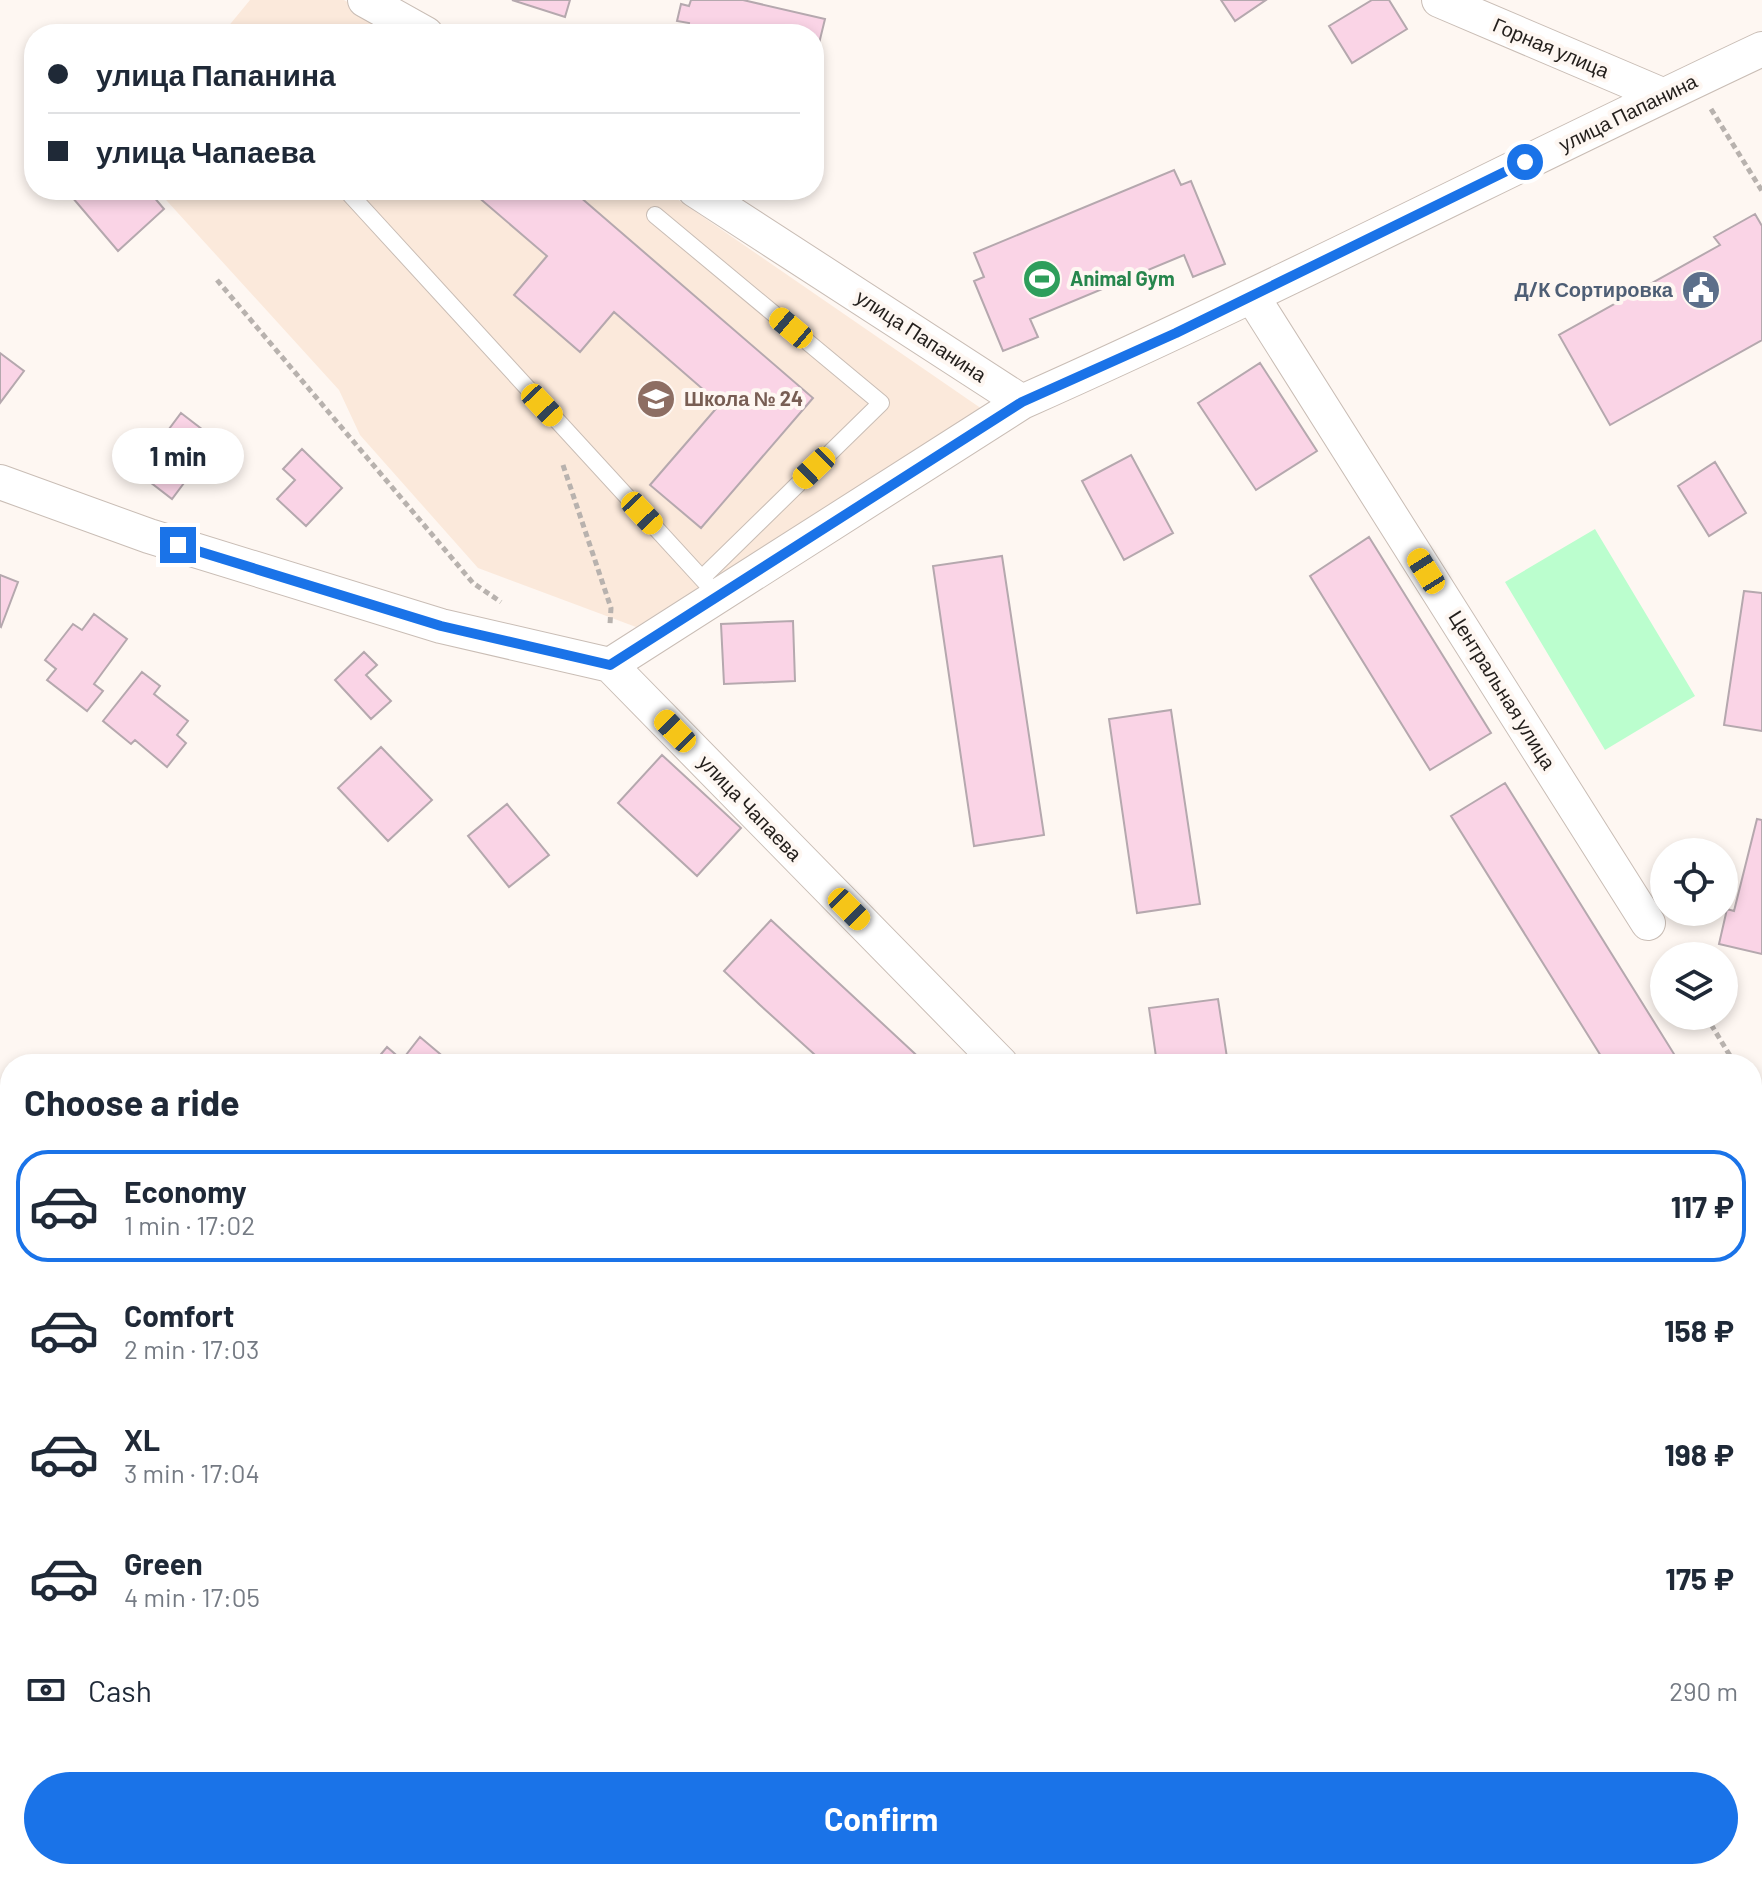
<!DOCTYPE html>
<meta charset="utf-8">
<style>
body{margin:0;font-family:Barlow,sans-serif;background:#f6f6f7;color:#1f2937;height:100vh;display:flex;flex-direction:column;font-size:30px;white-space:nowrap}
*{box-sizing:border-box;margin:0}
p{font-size:26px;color:#747a83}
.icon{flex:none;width:44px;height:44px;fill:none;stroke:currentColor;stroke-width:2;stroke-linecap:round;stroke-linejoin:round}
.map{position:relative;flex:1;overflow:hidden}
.sheet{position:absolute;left:0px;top:1054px;width:1762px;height:826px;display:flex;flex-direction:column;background:#fff;border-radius:32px 32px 0 0;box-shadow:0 4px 12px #0003}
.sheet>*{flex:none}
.hud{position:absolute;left:24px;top:24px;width:800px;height:176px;border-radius:32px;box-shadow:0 4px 12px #0003;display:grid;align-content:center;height:176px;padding:0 24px;background:#fff}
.controls{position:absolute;left:1650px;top:838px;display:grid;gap:16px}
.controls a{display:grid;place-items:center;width:88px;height:88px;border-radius:50%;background:#fff;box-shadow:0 4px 12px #0003;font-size:40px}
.end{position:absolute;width:36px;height:36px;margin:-18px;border:10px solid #1a73e8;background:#fff;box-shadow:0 0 0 4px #fff}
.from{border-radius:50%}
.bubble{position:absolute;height:56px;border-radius:28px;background:#fff;box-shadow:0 4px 12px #0003;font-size:26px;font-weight:700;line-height:56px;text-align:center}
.car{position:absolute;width:24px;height:48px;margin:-24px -12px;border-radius:10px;box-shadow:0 0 6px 2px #0007;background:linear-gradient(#f5c518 24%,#345 0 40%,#f5c518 0 76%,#345 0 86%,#f5c518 0)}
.hud b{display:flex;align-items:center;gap:28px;height:76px;font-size:30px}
.hud b+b{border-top:2px solid #e0e1e3}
.hud i{width:20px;height:20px;background:#1f2937}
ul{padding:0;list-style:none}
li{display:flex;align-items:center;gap:24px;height:112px;margin:0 16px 12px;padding:0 8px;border:4px solid transparent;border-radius:32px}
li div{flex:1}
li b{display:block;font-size:30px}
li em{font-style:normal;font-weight:700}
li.on{border-color:#1a73e8}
li>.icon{width:72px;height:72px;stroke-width:1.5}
h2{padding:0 24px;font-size:36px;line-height:96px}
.pay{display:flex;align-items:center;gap:20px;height:88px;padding:0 24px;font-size:30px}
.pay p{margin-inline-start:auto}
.button{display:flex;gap:16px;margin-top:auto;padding:16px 24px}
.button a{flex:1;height:92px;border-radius:48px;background:#1a73e8;color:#fff;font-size:32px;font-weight:700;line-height:92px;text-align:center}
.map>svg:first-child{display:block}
</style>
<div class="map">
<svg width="1762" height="1879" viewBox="0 0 1762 1879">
<rect width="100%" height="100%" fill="#fef7f2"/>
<path fill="#fbe9db" d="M250 0H344L402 34H222Z
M157 190H664L982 409 636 627 478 568 360 435 339 390Z
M1762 1287V1879H1664L1656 1870H1752V1295Z"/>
<path fill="#bbfece" d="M1595 529 1695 696 1605 750 1505 582Z
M1762 1677V1879H1694L1686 1870H1752V1685Z"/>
<path fill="#fad4e6" stroke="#b5a8ae" stroke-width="2" d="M512 0H570L565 17Z
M691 0H743L825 19 814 64V34H687L689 23 677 21 681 4 689 6Z
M1221 0H1266L1235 21Z
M1372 0H1389L1407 29 1352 63 1329 26Z
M1174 170 1181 185 1191 181 1225 264 1193 277 1184 255 1030 319 1038 337 1003 351 974 281 984 277 974 253Z
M66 190H148L164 209 118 251Z
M470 190H572L813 398 701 528 650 485 720 404 614 312 580 352 514 295 547 256Z
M1755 214 1762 226V340L1610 425 1559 335 1720 245 1714 237Z
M0 353 24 371 0 403Z
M1260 363 1317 451 1256 490 1198 403Z
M181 413 216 440 172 499 137 472Z
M302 449 342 488 306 526 277 499 295 480 283 469Z
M1131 455 1173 533 1124 560 1082 481Z
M1715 462 1746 513 1709 536 1678 486Z
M1369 537 1491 733 1430 770 1310 576Z
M1002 556 1044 835 974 846 933 566Z
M0 575 18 582 1 627 0 626Z
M1744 591 1762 593V731L1724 725Z
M94 614 127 639 94 684 103 691 87 711 47 680 56 669 45 660 73 624 82 630Z
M793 621 795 681 724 684 721 624Z
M364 652 377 665 366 675 391 701 371 719 335 680Z
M142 672 160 686 154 694 188 721 177 735 186 743 167 767 135 740 131 744 103 721Z
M1171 710 1200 904 1137 913 1109 719Z
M381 747 432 800 388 841 338 788Z
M662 755 741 828 697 876 618 803Z
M1505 783 1679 1062 1675 1064H1606L1451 816Z
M507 804 549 855 509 887 468 836Z
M1757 819 1762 820V954L1719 944 1727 909 1734 911Z
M771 920 926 1064H825L760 1005 724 971Z
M1218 999 1228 1064H1157L1149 1008Z
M420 1037 452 1064H381L376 1060 387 1047 402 1060Z
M10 1081V1112L0 1105V1095Z
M1762 1326V1481L1752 1489V1399L1760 1392 1752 1381V1335Z
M4 1374 10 1378V1421L0 1413V1379Z
M10 1512V1570L3 1578 0 1576V1525Z
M0 1640 10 1647V1676L0 1691Z
M0 1785 10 1792V1829L2 1840 10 1846V1870H43L49 1874 46 1879H0Z
M962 1870H1037L1034 1879H959Z
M1434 1870H1463L1452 1879H1441Z"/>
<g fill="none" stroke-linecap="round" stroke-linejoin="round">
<g stroke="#c9bdb5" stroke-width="18">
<path id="service" d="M346 190 718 596
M655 215 881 403 702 578
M1752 1316 1762 1309"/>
</g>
<g stroke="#c9bdb5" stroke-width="36">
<path id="minor" d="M365 0 426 34
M1439 0 1662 95
M695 190 1022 402C1272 291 1515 165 1762 49
M1252 296 1648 923
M0 482 149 536 441 626 610 665 1001 1064
M610 665 1022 402
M0 1136 10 1142
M0 1472 10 1479
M0 1741 10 1725
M1259 1870 1269 1879
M269 1879 272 1870"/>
</g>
<g stroke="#c9bdb5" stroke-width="44">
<path id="tertiary" d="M1752 1219 1762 1205
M1128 1879 1131 1870"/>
</g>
<path stroke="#b8b2ae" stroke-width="5" stroke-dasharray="6 4" stroke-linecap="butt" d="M1711 109 1762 191
M217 280 473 583 501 602
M563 465 611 608 610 624
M1706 1016 1735 1064
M1752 1091 1762 1108
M816 1879 820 1870"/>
<use href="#service" stroke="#fff" stroke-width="16"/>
<use href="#minor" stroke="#fff" stroke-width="34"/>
<use href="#tertiary" stroke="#fff" stroke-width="42"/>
</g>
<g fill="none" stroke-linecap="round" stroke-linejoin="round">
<path stroke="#1a73e8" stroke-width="10" d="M178 545 441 626 610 665 1022 402 1176 333 1525 162"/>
</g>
<defs>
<g id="stadium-disc" transform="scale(2)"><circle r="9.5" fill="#2e9e5b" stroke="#fef7f2"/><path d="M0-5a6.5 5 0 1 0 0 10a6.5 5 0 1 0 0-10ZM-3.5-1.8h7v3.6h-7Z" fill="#fff"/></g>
<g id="civic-disc" transform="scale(2)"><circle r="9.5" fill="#5c6f8a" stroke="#fef7f2"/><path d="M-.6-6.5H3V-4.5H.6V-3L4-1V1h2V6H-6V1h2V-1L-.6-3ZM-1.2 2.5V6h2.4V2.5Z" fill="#fff"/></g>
<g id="school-disc" transform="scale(2)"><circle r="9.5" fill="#8d6e63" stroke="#fef7f2"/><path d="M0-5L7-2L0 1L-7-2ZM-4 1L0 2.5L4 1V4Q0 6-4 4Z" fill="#fff"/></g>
</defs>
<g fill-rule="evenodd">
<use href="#stadium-disc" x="1042" y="279"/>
<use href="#civic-disc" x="1701" y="290"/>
<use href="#school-disc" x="656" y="399"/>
</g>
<g text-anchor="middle" stroke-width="8" stroke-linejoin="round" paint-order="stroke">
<g font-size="20" fill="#231f1c" stroke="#fef7f2">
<text transform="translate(1551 48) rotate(23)" y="7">Горная улица</text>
<text transform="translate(1628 113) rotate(-26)" y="7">улица Папанина</text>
<text transform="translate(921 336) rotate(33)" y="7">улица Папанина</text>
<text transform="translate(1502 690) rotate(58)" y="7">Центральная улица</text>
<text transform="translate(750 808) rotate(46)" y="7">улица Чапаева</text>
</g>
<g font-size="20" font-weight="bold" fill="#27864d" stroke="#fef7f2" text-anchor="start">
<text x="1070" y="286">Animal Gym</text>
</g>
<g font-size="20" font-weight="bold" fill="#4e5e75" stroke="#fef7f2" text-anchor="end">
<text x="1673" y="297">Д/К Сортировка</text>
</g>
<g font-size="20" font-weight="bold" fill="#785e54" stroke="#fef7f2" text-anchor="start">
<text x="684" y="406">Школа № 24</text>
</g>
</g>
</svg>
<div class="controls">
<a><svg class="icon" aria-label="locate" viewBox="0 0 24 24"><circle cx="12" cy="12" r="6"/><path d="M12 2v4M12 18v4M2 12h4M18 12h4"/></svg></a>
<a><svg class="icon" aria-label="layers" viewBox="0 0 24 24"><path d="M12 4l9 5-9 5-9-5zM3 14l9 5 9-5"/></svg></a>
</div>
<i class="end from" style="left:1525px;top:162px"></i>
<i class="end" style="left:178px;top:545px"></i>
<div class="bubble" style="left:112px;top:428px;width:132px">1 min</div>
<i class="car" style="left:791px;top:328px;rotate:310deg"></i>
<i class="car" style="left:542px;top:405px;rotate:137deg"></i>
<i class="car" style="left:814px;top:468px;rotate:226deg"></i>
<i class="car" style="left:642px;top:513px;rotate:137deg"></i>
<i class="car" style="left:1426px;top:571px;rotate:328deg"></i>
<i class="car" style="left:675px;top:731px;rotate:316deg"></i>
<i class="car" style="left:849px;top:909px;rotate:135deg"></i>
<div class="hud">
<b><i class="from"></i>улица Папанина</b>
<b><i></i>улица Чапаева</b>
</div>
<section class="sheet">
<h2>Choose a ride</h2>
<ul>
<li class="on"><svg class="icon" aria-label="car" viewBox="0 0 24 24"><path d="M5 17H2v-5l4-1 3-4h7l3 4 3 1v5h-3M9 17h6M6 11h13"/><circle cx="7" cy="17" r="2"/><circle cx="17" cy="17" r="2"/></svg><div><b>Economy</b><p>1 min · 17:02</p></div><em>117 ₽</em></li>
<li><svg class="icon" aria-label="car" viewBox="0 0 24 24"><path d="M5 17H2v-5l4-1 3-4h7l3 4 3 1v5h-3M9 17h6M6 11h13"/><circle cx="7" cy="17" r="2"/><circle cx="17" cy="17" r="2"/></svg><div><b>Comfort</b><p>2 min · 17:03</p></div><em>158 ₽</em></li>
<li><svg class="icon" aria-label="car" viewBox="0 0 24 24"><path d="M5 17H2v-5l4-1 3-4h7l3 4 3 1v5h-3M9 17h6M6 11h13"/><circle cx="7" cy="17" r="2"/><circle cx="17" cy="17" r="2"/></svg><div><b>XL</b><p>3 min · 17:04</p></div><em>198 ₽</em></li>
<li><svg class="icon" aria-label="car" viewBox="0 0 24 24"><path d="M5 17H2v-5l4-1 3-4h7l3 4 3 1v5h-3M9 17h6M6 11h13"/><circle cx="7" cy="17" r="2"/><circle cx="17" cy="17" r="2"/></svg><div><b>Green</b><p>4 min · 17:05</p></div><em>175 ₽</em></li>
</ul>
<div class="pay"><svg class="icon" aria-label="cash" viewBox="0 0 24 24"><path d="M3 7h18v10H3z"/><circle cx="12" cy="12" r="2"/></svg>Cash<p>290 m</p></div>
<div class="button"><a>Confirm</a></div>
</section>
</div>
